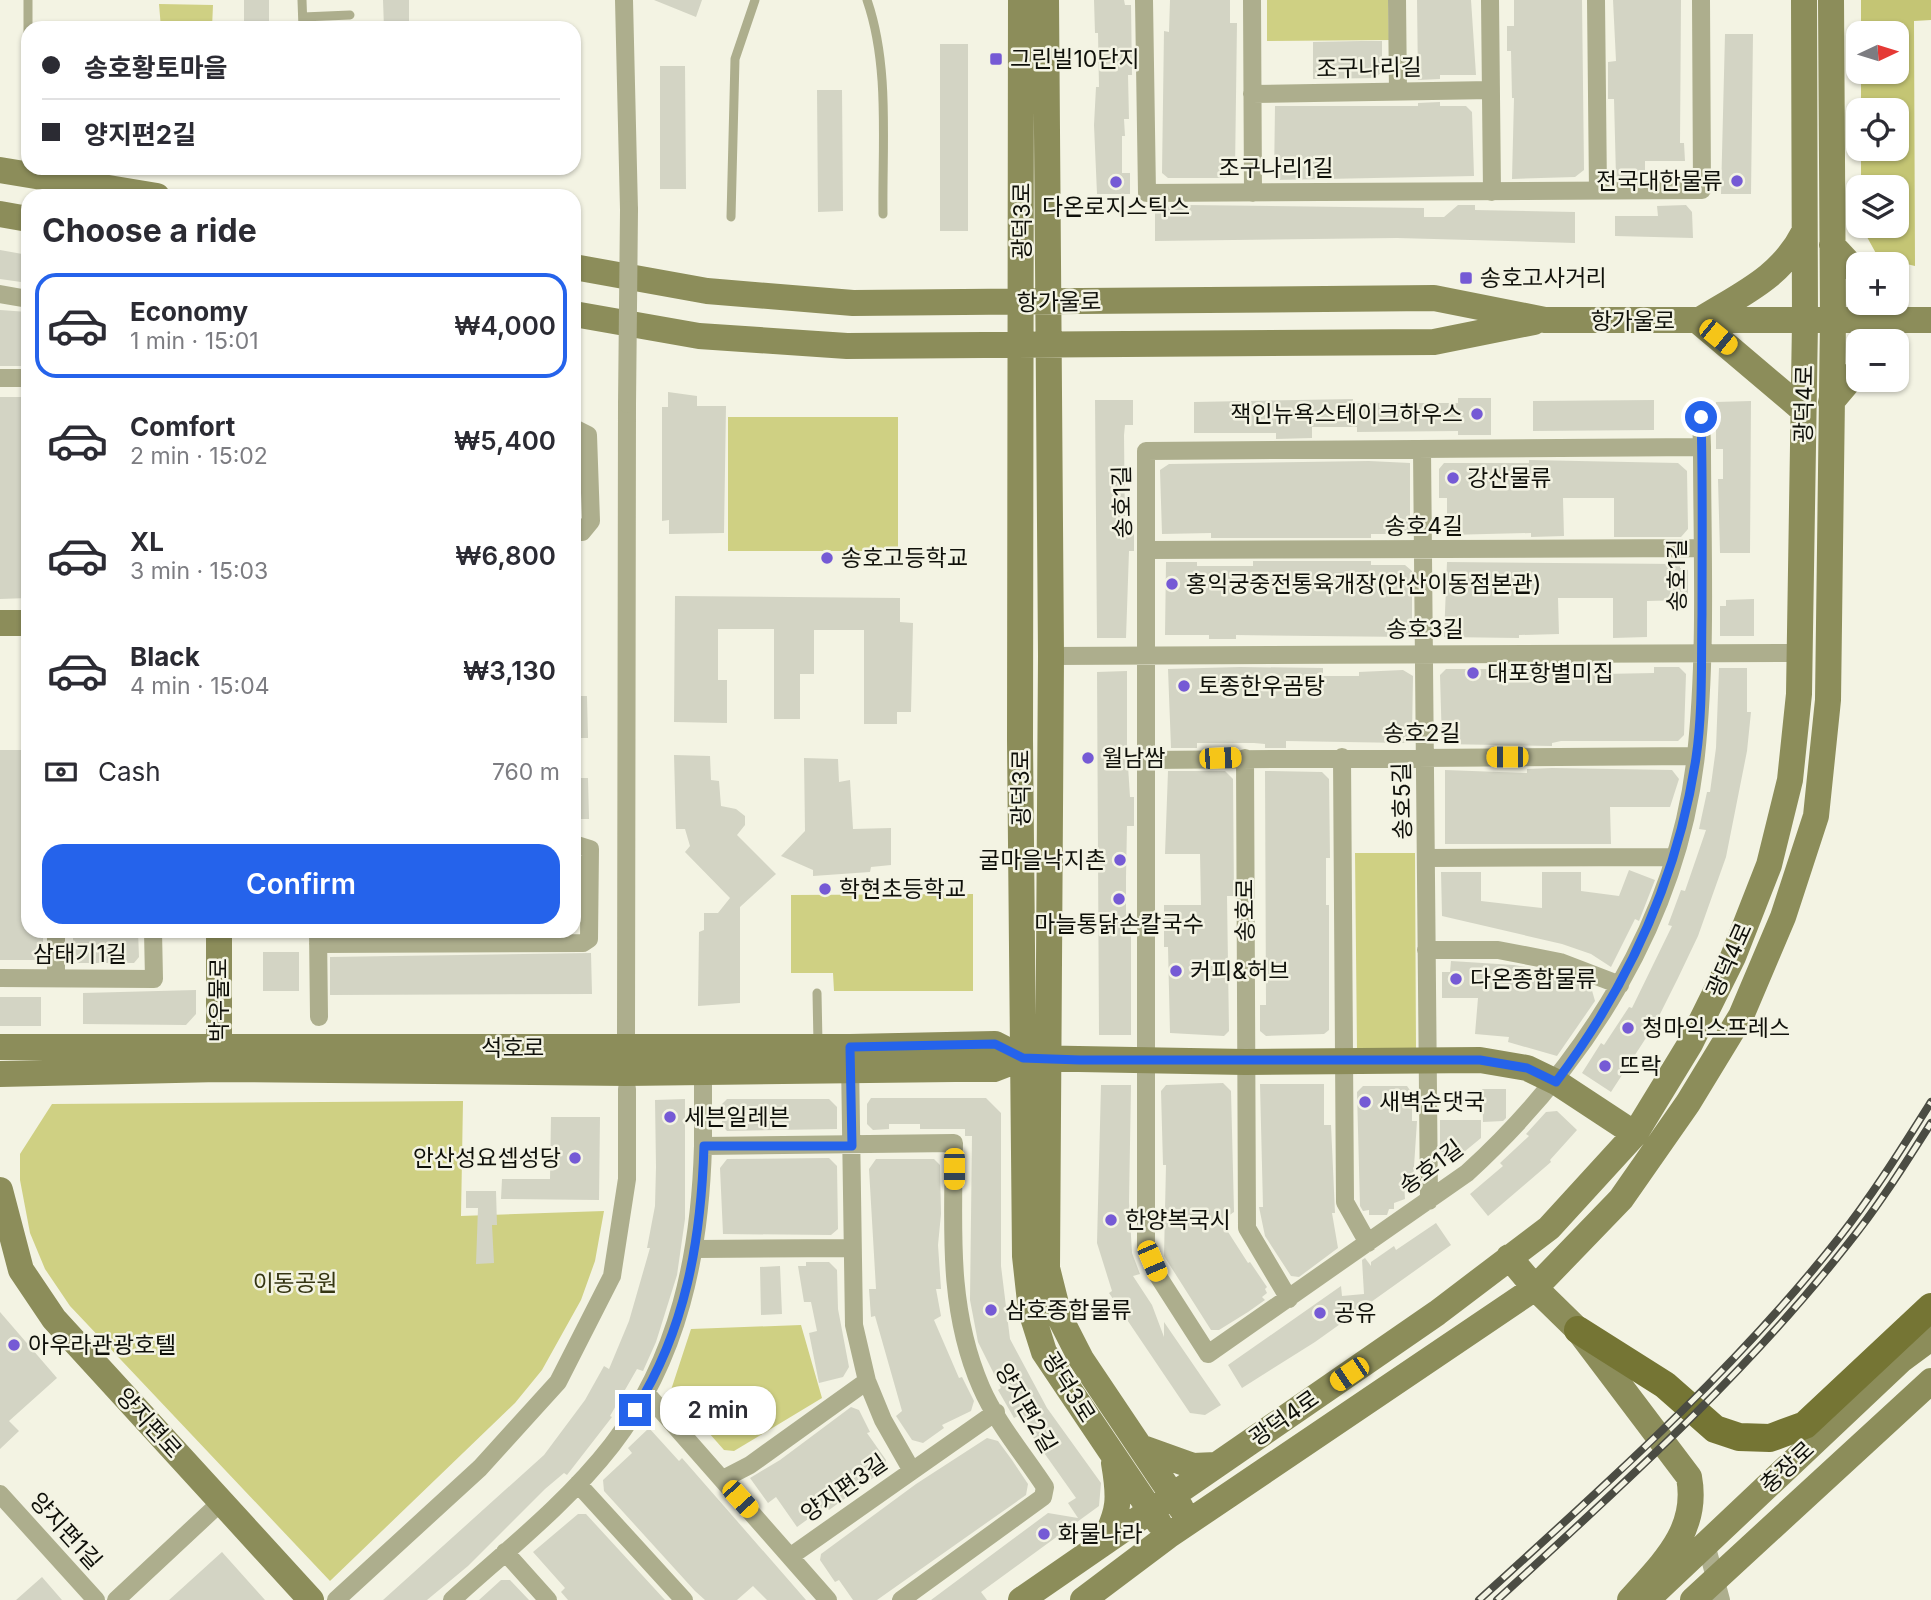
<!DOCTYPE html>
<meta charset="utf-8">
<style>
body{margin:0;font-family:Inter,"Noto Sans KR",sans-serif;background:#f2f2f3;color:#2b2b33;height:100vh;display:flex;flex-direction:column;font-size:26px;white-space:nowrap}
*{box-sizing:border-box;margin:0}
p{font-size:23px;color:#7c7c81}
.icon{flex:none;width:38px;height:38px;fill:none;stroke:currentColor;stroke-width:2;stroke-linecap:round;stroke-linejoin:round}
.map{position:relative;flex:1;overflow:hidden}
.side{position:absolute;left:21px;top:189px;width:560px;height:749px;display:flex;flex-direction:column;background:#fff;border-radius:21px;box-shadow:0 2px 5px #0004}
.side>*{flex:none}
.top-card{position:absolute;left:21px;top:21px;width:560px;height:154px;border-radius:21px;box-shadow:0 2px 5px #0004;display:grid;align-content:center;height:154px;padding:0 21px;background:#fff}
.needle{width:46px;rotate:86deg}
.tools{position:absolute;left:1846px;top:21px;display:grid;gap:14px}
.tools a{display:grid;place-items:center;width:63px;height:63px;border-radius:14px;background:#fff;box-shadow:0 2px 5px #0004;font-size:35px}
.end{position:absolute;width:32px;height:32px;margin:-16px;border:9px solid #2563eb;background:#fff;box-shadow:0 0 0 4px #fff}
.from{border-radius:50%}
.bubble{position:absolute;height:49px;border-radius:21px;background:#fff;box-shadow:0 2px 5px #0004;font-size:23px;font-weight:600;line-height:49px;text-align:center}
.car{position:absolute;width:21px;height:42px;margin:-21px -10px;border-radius:9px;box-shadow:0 0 5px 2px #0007;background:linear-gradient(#f5c518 24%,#345 0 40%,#f5c518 0 76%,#345 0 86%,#f5c518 0)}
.top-card b{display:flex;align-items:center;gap:24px;height:66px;font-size:26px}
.top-card b+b{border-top:2px solid #e1e1e2}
.top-card i{width:18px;height:18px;background:#2b2b33}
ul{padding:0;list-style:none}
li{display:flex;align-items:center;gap:21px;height:105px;margin:0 14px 10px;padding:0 7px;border:4px solid transparent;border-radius:21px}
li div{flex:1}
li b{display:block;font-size:26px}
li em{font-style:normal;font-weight:600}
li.current{border-color:#2563eb}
li>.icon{width:63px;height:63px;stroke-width:1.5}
h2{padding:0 21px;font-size:32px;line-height:84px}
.pay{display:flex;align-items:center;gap:18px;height:77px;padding:0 21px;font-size:26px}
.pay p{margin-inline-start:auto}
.primary-button{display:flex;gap:14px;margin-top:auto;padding:14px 21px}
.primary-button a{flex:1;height:80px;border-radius:21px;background:#2563eb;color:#fff;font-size:28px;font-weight:600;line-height:80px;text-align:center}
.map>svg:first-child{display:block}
</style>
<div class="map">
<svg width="1931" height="1600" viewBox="0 0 1931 1600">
<rect width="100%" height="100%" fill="#f3f3e3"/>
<path fill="#cfd083" d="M1267 0H1388L1389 40 1267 41Z
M159 4 213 5 212 28H161Z
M728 417H898V551H728Z
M1355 853H1415L1416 1049H1357Z
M973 894V991H834L833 973H791V895Z
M463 1101 461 1216 604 1211 595 1261 581 1300 542 1370 515 1403 330 1581 70 1306 45 1269 30 1233 20 1180V1154L52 1104Z
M801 1325 822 1398 734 1451 724 1450 671 1390 691 1329Z"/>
<path fill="#c4c574" d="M1861 0H1931V20L1914 21 1915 266 1878 257 1861 226H1897V187H1861V149H1897V110H1861V72H1897V33H1861Z"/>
<path fill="#d3d4c4" d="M244 0H269V28H244Z
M383 0H409V28H384Z
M654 0H702L696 17Z
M1094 0H1124L1125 5H1131L1132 75H1128L1129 119H1124L1125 136H1122V173H1130V194H1097L1094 125 1096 87H1099L1098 33H1095Z
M1170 0H1230V23H1237L1235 170 1226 178H1168L1162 173 1164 31 1169 32Z
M1417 0H1471L1476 75H1440V79L1418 80Z
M1514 0H1582L1584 170 1575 177 1512 179 1514 98H1512L1511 51H1507V26H1514Z
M1613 0H1681L1680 143H1684L1685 161H1645V177H1616L1614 99H1608V62L1616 61Z
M1725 34H1753L1751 194H1721Z
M1361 41H1382V72L1375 78 1313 79V42Z
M940 44H968V231H940Z
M660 66H685L686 189H660Z
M817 90H842L843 211 818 212Z
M1440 102V106H1466L1472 112 1474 176 1274 180 1275 106H1418V103Z
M1189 205 1424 208V217H1444L1458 205H1475V210L1575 212V243L1397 238 1155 241V212L1162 206Z
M1686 205 1692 212 1693 238 1615 236V216H1658L1657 206Z
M0 250 28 255V283L0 279Z
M0 310 28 312V366H0Z
M668 392 697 396V406H726L724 533 669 534V520L662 521V407H668Z
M0 397H28V598L0 599Z
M1458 398H1491V435H1458V431L1357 432V427H1312V438L1276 439V433H1194V402L1353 399V403H1458Z
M1095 400H1133V425H1125L1124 435 1125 529H1134V551H1129L1126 638H1097Z
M1654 400V430L1533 431V401Z
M1751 401 1750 553H1720L1718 479H1723V449H1716V402Z
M1529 460 1678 463 1687 471 1688 529 1681 537H1614V498H1563L1564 536 1531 537V533L1447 535V498H1439V469L1444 463H1529Z
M1369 461 1410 463V534H1371V538H1211V533L1162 534 1160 470 1169 464Z
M1253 561H1371V565H1405L1412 571V631L1408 637 1236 635V639H1209V635H1165L1166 562H1197V566H1253Z
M1447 562 1680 564V568L1688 570V600L1647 601V637L1613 638V598H1558L1559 634 1519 635V638L1444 637Z
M675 596 900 598V622L913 623 911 712H897V724H864V630H814V674H800V719H774V629H718V680H727V723L674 722Z
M1754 599V636H1720V606H1726V600Z
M1240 667 1323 668V676H1359V672L1403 670 1413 676 1412 735 1405 743 1286 741V748H1265V744L1254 743H1197V748H1171L1168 669Z
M1654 667H1679L1686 674 1684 735 1678 741H1561L1552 743V746L1442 744 1440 675 1446 669H1603V674L1654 673Z
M1719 668H1747V712H1751L1747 751 1726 857 1698 936 1678 978 1655 1024 1611 1092 1582 1073 1601 1043 1604 1045 1629 1007 1632 1008 1672 926 1668 925 1681 890 1685 891 1706 830 1699 829 1707 792H1710L1716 748Z
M1127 671V750L1130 797H1134V826H1127L1126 877V920H1131V1035H1099L1097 672Z
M574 696H587L588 738H574Z
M0 750H28V931H43V954L37 960H0Z
M674 755 710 756 711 780 719 781 721 806 736 809 745 816V825L737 835 776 874 740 907V1003L698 1006 699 932 704 930V913H718L730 898 685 852 690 846 685 829H676Z
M804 758 838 759 839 782 850 780 853 829 891 828V865L871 867 870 872 813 876V870L781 856 805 831Z
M1552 768 1672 770 1679 779 1670 807H1610L1611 844H1445V770L1527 773V769Z
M1168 771H1225L1233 779 1234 896H1227L1229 1031 1224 1036 1170 1033 1168 947H1164V905H1201L1200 854H1165Z
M1265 771 1322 772 1329 779 1330 858H1326V905H1329V1030L1324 1034 1266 1036 1260 1031V1005H1266Z
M574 778H588L589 819H574Z
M1629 870 1655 880 1639 921 1635 919 1611 967 1591 954 1562 944 1442 916 1441 872H1481V901L1542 908V872H1581V891L1619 896Z
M73 931H138L139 957 134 963H78L73 959Z
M263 952H299V991H263Z
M591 953 592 994 330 995V957Z
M1451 961 1514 965 1549 971 1591 987 1595 1001 1557 1056 1508 1042 1509 1037 1475 1034 1478 998H1442V972H1450Z
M196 990V1014L186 1025 83 1024V993Z
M0 997H41V1026H0Z
M1223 1083 1231 1091 1234 1212 1221 1221 1248 1263 1250 1262 1267 1287 1265 1289 1267 1293 1262 1297 1265 1300 1248 1312 1219 1330H1211L1164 1256 1166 1165H1163L1161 1091 1166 1085Z
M1260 1084H1324V1125H1331L1335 1213H1332L1338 1248 1299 1277 1291 1276 1265 1236 1259 1207H1263Z
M1101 1085H1131L1129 1202 1132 1253 1140 1274 1133 1276 1152 1305 1164 1337V1322L1221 1405 1205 1415 1190 1413 1109 1293 1112 1291 1097 1243Z
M1363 1086H1407L1412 1093V1121H1417L1413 1182H1404L1405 1199 1394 1203V1209H1389L1387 1215H1369V1210L1363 1211 1360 1206 1357 1092Z
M1482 1089H1506V1118L1503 1121 1483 1122Z
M871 1098H986L1001 1113V1266L1010 1339 1047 1408 1101 1483 1099 1506 981 1592 987 1600H931L1048 1513 1078 1518 1068 1503 1076 1498 1018 1416 1014 1418 998 1390 1001 1388 978 1342 970 1300 972 1136H965V1129H920V1124H889V1129L873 1130 867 1124V1104Z
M685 1099V1219L677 1275 656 1342 643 1371 637 1369 610 1416 612 1417 567 1475 564 1473 545 1489 468 1566 427 1600H383L544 1455 585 1400 604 1366 609 1369 629 1321 650 1248H647L655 1206 656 1167 655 1100Z
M727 1099H829L837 1107V1129L727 1131 722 1125V1104Z
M1557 1111 1577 1130 1550 1160 1551 1162 1488 1216 1470 1194 1503 1166 1500 1163 1529 1136 1526 1134 1546 1112Z
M551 1117H600L599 1200 501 1199 502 1179H550Z
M1440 1120H1481V1138L1464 1152H1440Z
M829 1158 837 1166 838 1229 831 1235 723 1234 720 1168 727 1159Z
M876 1159H934L940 1165 941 1214 938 1245 941 1289H936L941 1316 934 1320 959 1378 962 1377 974 1401 971 1411 942 1425 944 1428 923 1443 912 1440 896 1416 902 1411 875 1316 871 1317 869 1289H876L869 1169Z
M466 1191H496L497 1225H492L494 1263 476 1264 478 1208H466Z
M1436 1223 1451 1245 1315 1342 1242 1388 1228 1365 1341 1286 1342 1296 1364 1294 1362 1260 1365 1258 1371 1266V1262L1394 1246 1396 1250Z
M806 1262H829L837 1270 838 1309 849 1367 843 1377 819 1383 809 1333 817 1331 811 1302H804L798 1266H806Z
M780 1266 782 1314 761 1315 760 1267Z
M0 1312 57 1378 9 1421 19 1431 0 1449Z
M851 1407 859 1410 870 1432 867 1433 886 1460 884 1470 829 1510 826 1506 797 1527 776 1497 768 1503 750 1478 780 1460Z
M649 1428 679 1461 682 1458 806 1600H767L753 1586 737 1600H705L695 1591 604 1491 603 1480 632 1453 628 1448Z
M987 1438 998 1441 1012 1460 1028 1484 1026 1495 877 1600H853L839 1580 835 1582 820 1560 821 1554 916 1484Z
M578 1514H586L665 1600H568L561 1592 565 1588 533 1552Z
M222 1552 265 1600H169Z
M42 1577 62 1600H16Z
M501 1580H510L529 1600H479Z"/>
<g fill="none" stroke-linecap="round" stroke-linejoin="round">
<path stroke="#adae8d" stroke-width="9" d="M28 0V70
M302 0 303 28
M867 0C890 66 882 145 883 214
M303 17 350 15
M731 217 735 59 755 0
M817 993 818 1043"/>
<path stroke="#adae8d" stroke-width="18" d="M624 0 629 210
M1144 0 1147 193 1702 190 1701 0
M1252 0 1253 193
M1397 0 1398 92
M1490 0 1492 192
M1596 0 1598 191
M1252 94 1491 90
M0 294 28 299
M0 378H28
M1701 417 1702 447
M574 428 588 435 591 521 582 532H574
M1702 447C1702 549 1707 653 1696 755 1678 919 1586 1064 1467 1173L1208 1354 1158 1276 1146 1246V451Z
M1422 449 1429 1201
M1146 550 1702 548
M1051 656 1800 653
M1342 757 1345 1202 1368 1243
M1245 758 1247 1228 1289 1299
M1147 760 1696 756
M1427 858 1673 857
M56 931V978
M318 931 319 1017
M318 944 583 943 589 939 590 849 574 844
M1426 950H1498L1560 962 1620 985
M0 978 154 979 153 931
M626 1036 627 404
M703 1072V1146
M696 1249 852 1248
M646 1393 828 1600
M912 1471 996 1412
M723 1479 750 1465 867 1381
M578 1484 684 1600
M0 1494 96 1600
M1706 1544 1721 1600
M505 1552 548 1600
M791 1556 912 1471 883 1420 867 1381 854 1325 850 1061
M116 1600 220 1503
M336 1600 480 1468 558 1382 612 1276 627 1179V1089
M452 1600C506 1551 567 1503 612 1445 679 1358 700 1254 703 1146L954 1143C953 1227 947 1309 981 1387 996 1422 1024 1455 1045 1487L1043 1497 901 1600"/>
<path stroke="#8c8d5a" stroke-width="26" d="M1021 0 1020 740 1025 1256 1031 1311 1044 1352 1159 1523
M1046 0 1051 656 1047 1268 1059 1316 1081 1359 1181 1508
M0 170 157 196
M0 214 28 219
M1832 245 1858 273
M574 267 707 291 853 303 1434 298 1545 320H1931
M574 314 699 336 847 346 1434 342 1534 322
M1698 321C1741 294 1781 278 1804 232
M1698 321 1803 410
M1831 402 1858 370
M0 623H28
M0 1047H850L995 1044 1023 1058
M219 1062V931
M0 1074 219 1069 626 1073 955 1069H994L1023 1058 1245 1062 1480 1060 1527 1068 1556 1082 1635 1134
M0 1190 21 1270 54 1319 311 1600
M1509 1257 1535 1288 1578 1330 1689 1477C1699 1530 1664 1562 1630 1600
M1140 1447 1193 1466 1216 1465
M1103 1543C1120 1511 1120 1498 1114 1463
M1652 1595 1901 1360 1931 1338
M1021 1600 1437 1313 1549 1228 1635 1134 1690 1044 1733 957 1769 865 1790 780 1799 694 1805 322 1804 0
M1083 1600 1168 1536 1535 1288 1621 1199 1688 1103 1741 1016 1783 917 1816 816 1828 700 1833 320 1831 0
M1693 1600 1931 1381"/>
<path stroke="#757534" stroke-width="28" d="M1578 1330 1665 1385 1715 1429 1739 1437 1770 1438 1805 1425 1931 1307"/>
<g stroke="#4b4c43" stroke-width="8">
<path id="rail" d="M1479 1600C1604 1486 1733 1372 1838 1239 1872 1196 1902 1148 1931 1102
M1497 1600C1619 1488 1744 1376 1847 1245 1878 1207 1905 1164 1931 1123"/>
</g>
<use href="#rail" stroke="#f3f3e3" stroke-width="5" stroke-dasharray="16" stroke-linecap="butt"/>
<path stroke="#adae8d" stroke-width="18" d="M627 404 629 210"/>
</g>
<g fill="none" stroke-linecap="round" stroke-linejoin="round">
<path stroke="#2563eb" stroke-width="9" d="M635 1410C686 1329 701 1240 704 1146H852L850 1047 995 1044 1023 1058 1080 1060H1480L1527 1068 1556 1082C1628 986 1678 877 1696 758 1703 711 1701 661 1702 614 1702 548 1703 483 1701 417"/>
</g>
<g fill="#755ad5" stroke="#f3f3e3" stroke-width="2.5">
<rect x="989" y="52" width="14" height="14" rx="3.5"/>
<circle cx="1737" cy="181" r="7"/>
<circle cx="1116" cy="182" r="7"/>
<rect x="1459" y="271" width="14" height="14" rx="3.5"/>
<circle cx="1477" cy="414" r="7"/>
<circle cx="1453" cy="478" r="7"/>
<circle cx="827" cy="558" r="7"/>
<circle cx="1172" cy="584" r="7"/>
<circle cx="1473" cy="673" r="7"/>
<circle cx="1184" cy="686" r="7"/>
<circle cx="1088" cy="758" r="7"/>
<circle cx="1120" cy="860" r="7"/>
<circle cx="825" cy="889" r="7"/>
<circle cx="1119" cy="899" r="7"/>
<circle cx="1176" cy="971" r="7"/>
<circle cx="1456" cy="979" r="7"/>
<circle cx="1628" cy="1028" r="7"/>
<circle cx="1605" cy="1066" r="7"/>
<circle cx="1365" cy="1102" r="7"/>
<circle cx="670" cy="1117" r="7"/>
<circle cx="575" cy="1158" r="7"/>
<circle cx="1111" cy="1220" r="7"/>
<circle cx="991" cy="1310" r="7"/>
<circle cx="1320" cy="1313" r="7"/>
<circle cx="14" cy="1345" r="7"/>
<circle cx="1044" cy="1534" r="7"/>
</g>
<g text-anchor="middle" stroke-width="5" stroke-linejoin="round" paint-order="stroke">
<g font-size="23" fill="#0f100a" stroke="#f3f3e3" text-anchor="start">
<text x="1010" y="67">그린빌10단지</text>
<text x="1723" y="189" text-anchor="end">전국대한물류</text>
<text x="1116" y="215" text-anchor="middle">다온로지스틱스</text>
<text x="1480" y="286">송호고사거리</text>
<text x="1463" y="422" text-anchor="end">잭인뉴욕스테이크하우스</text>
<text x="1467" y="486">강산물류</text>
<text x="841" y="566">송호고등학교</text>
<text x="1186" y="592">홍익궁중전통육개장(안산이동점본관)</text>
<text x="1487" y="681">대포항별미집</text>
<text x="1198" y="694">토종한우곰탕</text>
<text x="1102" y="766">월남쌈</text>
<text x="1106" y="868" text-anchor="end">굴마을낙지촌</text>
<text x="839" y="897">학현초등학교</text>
<text x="1119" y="932" text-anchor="middle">마늘통닭손칼국수</text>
<text x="1190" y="979">커피&amp;허브</text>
<text x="1470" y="987">다온종합물류</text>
<text x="1642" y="1036">청마익스프레스</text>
<text x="1619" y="1074">뜨락</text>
<text x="1379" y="1110">새벽순댓국</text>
<text x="684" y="1125">세븐일레븐</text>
<text x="561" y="1166" text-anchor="end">안산성요셉성당</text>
<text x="1125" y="1228">한양복국시</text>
<text x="1005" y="1318">삼호종합물류</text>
<text x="1334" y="1321">공유</text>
<text x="28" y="1353">아우라관광호텔</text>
<text x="1058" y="1542">화물나라</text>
</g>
<g font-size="23" fill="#0f100a" stroke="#f3f3e3">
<text transform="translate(1369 68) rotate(-1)" y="8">조구나리길</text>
<text x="1276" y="176">조구나리1길</text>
<text transform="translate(1022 221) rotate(-90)" y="8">광덕3로</text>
<text transform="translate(1059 302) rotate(-1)" y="8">항가울로</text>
<text x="1633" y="329">항가울로</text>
<text transform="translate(1804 404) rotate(-89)" y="8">광덕4로</text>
<text transform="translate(1122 502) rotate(-91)" y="8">송호1길</text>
<text x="1424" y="534">송호4길</text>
<text transform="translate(1677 575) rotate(-90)" y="8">송호1길</text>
<text x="1425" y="637">송호3길</text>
<text x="1422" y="741">송호2길</text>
<text transform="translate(1021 788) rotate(-90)" y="8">광덕3로</text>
<text transform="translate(1402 801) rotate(-91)" y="8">송호5길</text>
<text transform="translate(1245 910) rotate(-90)" y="8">송호로</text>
<text x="80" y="962">삼태기1길</text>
<text transform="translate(1729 960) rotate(-66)" y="8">광덕4로</text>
<text transform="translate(219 1000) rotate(-90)" y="8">박우물로</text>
<text x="513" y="1056">석호로</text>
<text transform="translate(1431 1167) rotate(-37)" y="8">송호1길</text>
<text transform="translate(1069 1387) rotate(58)" y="8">광덕3로</text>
<text transform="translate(1026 1408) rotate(60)" y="8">양지편2길</text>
<text transform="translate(1284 1418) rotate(-35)" y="8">광덕4로</text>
<text transform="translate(149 1423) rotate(48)" y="8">양지편로</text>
<text transform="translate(1787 1467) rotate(-43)" y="8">충장로</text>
<text transform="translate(844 1488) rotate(-35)" y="8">양지편3길</text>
<text transform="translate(66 1531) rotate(48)" y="8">양지편1길</text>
</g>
<g font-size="23" fill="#353512" stroke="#f3f3e3">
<text x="295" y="1291">이동공원</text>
</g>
</g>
</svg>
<div class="tools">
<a><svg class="needle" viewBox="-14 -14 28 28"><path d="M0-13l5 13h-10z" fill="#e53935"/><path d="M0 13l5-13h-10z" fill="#7c7c81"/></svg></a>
<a><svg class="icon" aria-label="locate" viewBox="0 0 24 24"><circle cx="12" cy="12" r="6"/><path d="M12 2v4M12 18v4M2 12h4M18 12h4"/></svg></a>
<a><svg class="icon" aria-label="layers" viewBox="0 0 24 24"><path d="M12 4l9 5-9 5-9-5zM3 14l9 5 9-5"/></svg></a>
<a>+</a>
<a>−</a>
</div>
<i class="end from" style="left:1701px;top:417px"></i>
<i class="end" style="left:635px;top:1410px"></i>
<div class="bubble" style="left:660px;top:1386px;width:116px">2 min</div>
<i class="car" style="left:1718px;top:337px;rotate:129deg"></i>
<i class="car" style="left:1507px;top:757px;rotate:270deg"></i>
<i class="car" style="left:1220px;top:758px;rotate:88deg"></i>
<i class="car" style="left:954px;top:1169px;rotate:180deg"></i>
<i class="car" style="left:1152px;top:1261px;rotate:157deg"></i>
<i class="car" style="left:1349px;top:1374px;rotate:236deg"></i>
<i class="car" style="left:740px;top:1499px;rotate:138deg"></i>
<div class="top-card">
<b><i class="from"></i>송호황토마을</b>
<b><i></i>양지편2길</b>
</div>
<section class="side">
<h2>Choose a ride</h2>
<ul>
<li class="current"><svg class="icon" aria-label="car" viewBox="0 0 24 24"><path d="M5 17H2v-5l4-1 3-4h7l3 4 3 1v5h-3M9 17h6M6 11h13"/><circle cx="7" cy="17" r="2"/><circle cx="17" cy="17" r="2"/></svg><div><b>Economy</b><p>1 min · 15:01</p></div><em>₩4,000</em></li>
<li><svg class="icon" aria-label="car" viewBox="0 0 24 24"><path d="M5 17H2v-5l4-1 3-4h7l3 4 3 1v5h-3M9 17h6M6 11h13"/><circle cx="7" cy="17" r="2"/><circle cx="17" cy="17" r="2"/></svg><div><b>Comfort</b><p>2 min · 15:02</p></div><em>₩5,400</em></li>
<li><svg class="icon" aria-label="car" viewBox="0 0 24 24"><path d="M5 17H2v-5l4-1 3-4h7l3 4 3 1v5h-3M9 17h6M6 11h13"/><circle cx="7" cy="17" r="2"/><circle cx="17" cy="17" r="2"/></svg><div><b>XL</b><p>3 min · 15:03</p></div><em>₩6,800</em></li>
<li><svg class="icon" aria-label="car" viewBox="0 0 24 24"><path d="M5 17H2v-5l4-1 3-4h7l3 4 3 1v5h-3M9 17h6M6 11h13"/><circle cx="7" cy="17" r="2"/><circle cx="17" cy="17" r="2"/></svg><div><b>Black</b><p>4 min · 15:04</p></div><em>₩3,130</em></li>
</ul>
<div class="pay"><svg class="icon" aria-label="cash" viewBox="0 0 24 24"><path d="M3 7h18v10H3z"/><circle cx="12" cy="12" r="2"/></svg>Cash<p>760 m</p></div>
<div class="primary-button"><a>Confirm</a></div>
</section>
</div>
